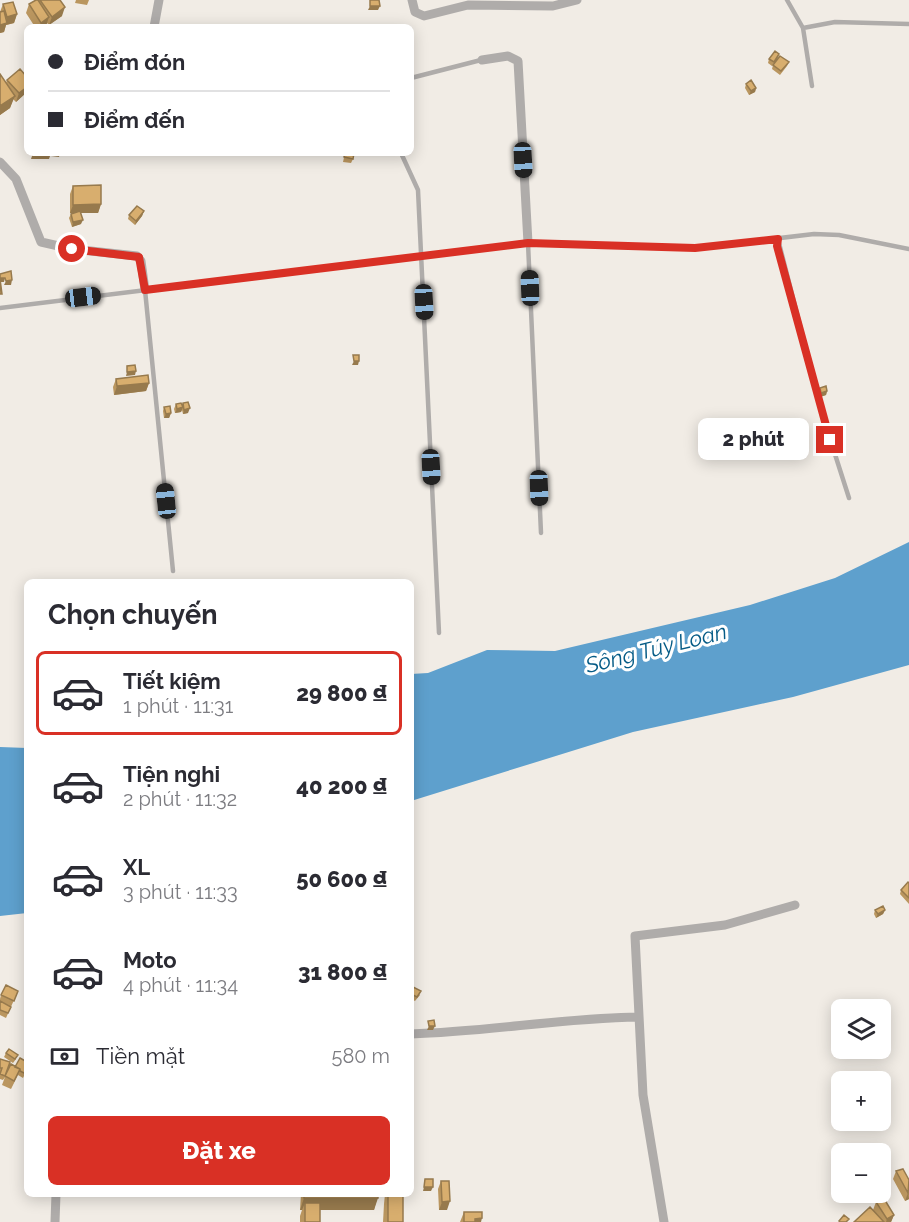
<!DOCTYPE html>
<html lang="vi">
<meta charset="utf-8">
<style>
body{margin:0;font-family:Raleway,sans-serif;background:#f7f7f7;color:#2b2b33;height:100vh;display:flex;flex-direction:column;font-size:22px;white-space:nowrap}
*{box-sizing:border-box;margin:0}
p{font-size:20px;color:#7c7c81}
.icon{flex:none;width:33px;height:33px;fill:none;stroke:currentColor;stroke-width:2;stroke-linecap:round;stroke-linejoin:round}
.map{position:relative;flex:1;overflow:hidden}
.details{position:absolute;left:24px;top:579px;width:390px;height:618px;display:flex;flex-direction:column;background:#fff;border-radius:9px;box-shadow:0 3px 15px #0003}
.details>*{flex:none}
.top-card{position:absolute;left:24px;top:24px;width:390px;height:132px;border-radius:9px;box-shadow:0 3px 15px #0003;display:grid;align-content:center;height:132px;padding:0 24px;background:#fff}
.buttons{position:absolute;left:831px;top:999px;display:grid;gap:12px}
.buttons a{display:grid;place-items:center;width:60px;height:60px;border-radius:9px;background:#fff;box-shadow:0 3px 15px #0003;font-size:30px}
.end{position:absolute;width:27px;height:27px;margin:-14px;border:8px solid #d93025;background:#fff;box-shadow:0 0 0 3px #fff}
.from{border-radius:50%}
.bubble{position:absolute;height:42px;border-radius:9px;background:#fff;box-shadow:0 3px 15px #0003;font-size:20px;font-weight:800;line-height:42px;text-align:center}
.car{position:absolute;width:18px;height:36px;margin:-18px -9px;border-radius:8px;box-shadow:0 0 4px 2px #0007;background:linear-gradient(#222 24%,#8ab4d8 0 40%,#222 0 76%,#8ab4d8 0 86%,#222 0)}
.top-card b{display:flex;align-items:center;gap:21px;height:57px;font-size:22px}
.top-card b+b{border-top:2px solid #e1e1e2}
.top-card i{width:15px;height:15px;background:#2b2b33}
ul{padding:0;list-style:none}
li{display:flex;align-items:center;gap:18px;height:84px;margin:0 12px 9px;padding:0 12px;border:3px solid transparent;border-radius:9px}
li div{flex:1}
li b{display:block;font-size:22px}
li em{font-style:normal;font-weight:800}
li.selected{border-color:#d93025}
li>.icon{width:54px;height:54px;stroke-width:1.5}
h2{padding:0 24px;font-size:27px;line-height:72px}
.pay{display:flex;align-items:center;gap:15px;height:66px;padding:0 24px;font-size:22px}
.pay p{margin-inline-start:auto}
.button{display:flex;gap:12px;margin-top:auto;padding:12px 24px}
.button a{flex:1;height:69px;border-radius:9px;background:#d93025;color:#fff;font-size:24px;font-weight:800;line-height:69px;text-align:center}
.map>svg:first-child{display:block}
</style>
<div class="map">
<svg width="909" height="1222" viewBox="0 0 909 1222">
<rect width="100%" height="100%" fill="#f1ece5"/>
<path fill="#5ea0cd" d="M909 542V665L793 697 633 732 411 801V674L428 673 487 650 555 651 750 605 835 578Z
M0 747 27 748V913L0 916Z"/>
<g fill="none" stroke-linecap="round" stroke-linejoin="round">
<path stroke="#afacaa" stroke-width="4.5" d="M787 0 803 28 812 86
M803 28 835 22 909 24
M411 78 481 60
M401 153 418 190 439 633
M778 239 824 420 849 498
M528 243 541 533
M145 290 173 571
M0 308 528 243 695 248 814 234 839 235 909 249"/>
<path stroke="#afacaa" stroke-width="9" d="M412 0 415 12 424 16 468 5 553 6 577 0
M154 27 159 0
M482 60 508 56 518 61 528 243
M0 162 16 179 41 242 72 249 137 256 141 261 145 290
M411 1034C487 1032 562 1018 638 1017
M55 1222 56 1194
M664 1222 643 1095 635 936 725 925 795 905"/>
</g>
<path fill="#ba965f" d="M36 0H60L62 16 49 25 47 23 46 26 44 27H35L26 13 29 4Z
M76 0H89L87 5 75 3Z
M3 4 17 14 14 23 6 25 4 32 0 33V12Z
M27 52V63L25 58Z
M779 54 778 58 772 66 768 63 769 59Z
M789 62 787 66 780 75 772 69 773 65Z
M0 74 6 83 7 80 27 77V92L16 102 13 99 10 108 0 115Z
M746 84 756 88 755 92 749 95 745 88Z
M345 153 353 159 351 163 343 162Z
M73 186 101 204 98 213H81V224L72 227 69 218 71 214 73 213H70V194Z
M144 211 142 216 135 225 128 219 129 215Z
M116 379 149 383 146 391 114 395 113 387Z
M820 388 827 391 826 395 820 397 818 392Z
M183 403 188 413 183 414 182 410 181 412 175 413 174 409 176 404 182 405Z
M164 407 171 413 169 418H164L163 411Z
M909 883V904L900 894 901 890Z
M875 910H885L883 914 876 918 874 914Z
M411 986 420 995 415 1001 413 1000 411 1005Z
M18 991 6 1018 0 1015V999L1 995Z
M6 1053 16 1059 13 1063 4 1057Z
M0 1059 5 1076 15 1067 27 1070 23 1078 18 1075 11 1089 2 1085 5 1077 3 1080 0 1079Z
M896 1171 909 1180V1199L905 1201 893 1179Z
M441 1181 447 1210H439L438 1189Z
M301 1194H378L374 1210H320V1222H300V1216L302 1210H300Z
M385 1194H403V1222H383L384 1204Z
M876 1202 894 1215 891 1222H854L873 1210Z
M464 1212 481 1222H460Z"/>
<path fill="#977a4d" d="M370 6H380L378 10H368Z
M65 7 62 16 49 25 52 17Z
M17 14 14 23 6 25 4 32 0 33V25L4 24 7 17Z
M49 17 46 26 44 27H39L41 23Z
M27 87V92L16 102 19 93Z
M756 88 755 92 749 95 751 91Z
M15 96 10 108 0 115V106Z
M33 153H51L49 159H31Z
M52 153H60L59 157 51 156Z
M101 204 98 213H70L73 205Z
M144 211 142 216 135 225 136 221Z
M83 220 81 224 72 227 73 222Z
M0 278H5L4 282H0Z
M12 280 11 285H4L6 281Z
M354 361H359L358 365H352Z
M136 371 135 375 126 376 127 372Z
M149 383 146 391 114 395 117 386Z
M827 391 826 395 820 397 821 393Z
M183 407 181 412 175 413 177 409Z
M190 408 188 413 183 414 184 410Z
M171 413 169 418H164L166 414Z
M885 910 883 914 876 918 878 914Z
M429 1026H435L433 1030H427Z
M424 1187H433L431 1191H423Z
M908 1193 909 1199 905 1201Z
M304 1198H378L374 1210H305V1203L302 1210H300Z
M450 1201 447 1210H439L442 1202Z
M894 1215 891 1222H886L887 1219Z
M482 1218 481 1222H474L475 1219Z"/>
<path fill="#d8ae6e" stroke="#977a4d" stroke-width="1.5" d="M36 0H38L49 17 41 23 29 4Z
M40 0H60L65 7 52 17Z
M370 0H379L380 6H370Z
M13 2 17 14 7 17 3 4Z
M4 11 7 23 0 25V12Z
M775 51 779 54 774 62 769 59Z
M780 56 789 62 781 71 773 65Z
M20 69 27 77V87L19 93 7 80Z
M0 74 15 96 0 106Z
M751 80 756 88 751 91 746 84Z
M345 153H354L353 159 344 157Z
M101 185V204L73 205V186Z
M137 206 144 211 136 221 129 215Z
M80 211 83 220 73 222 71 214Z
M11 271 12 280 6 281 5 278H0V274Z
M0 279 2 294H0Z
M353 355H359V361H354Z
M135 365 136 371 127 372V366Z
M148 375 149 383 117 386 116 379Z
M826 386 827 391 821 393 820 388Z
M188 402 190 408 184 410 183 403Z
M181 403 183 407 177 409 176 404Z
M170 406 171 413 166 414 164 407Z
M908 882 909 883V898L901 890Z
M883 906 885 910 878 914 875 910Z
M6 985 18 991 14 1001 1 995Z
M411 986 421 991 417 997 411 994Z
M0 1001 11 1007 8 1013 0 1010Z
M434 1020 435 1026H429L428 1021Z
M9 1049 18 1055 15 1059 6 1053Z
M20 1058 27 1062V1069L24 1073 20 1071V1069L15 1067Z
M0 1059 10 1062 5 1076 0 1074 2 1068H0Z
M11 1064 20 1069 14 1081 5 1076Z
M903 1169 909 1180 908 1193 896 1171Z
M425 1179H433V1187H424Z
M441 1181H449L450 1201 442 1202Z
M304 1194H378V1198H304Z
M388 1194H403V1222H388Z
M883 1197 894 1215 887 1219 876 1202Z
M305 1203H320V1222H305Z
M870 1207 884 1222H854Z
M464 1212H482V1218L475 1219V1222H464Z
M844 1215 849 1219 846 1222H840L839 1221Z"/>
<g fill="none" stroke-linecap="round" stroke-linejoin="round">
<path stroke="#d93025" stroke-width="8" d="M72 249 139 257 145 290 528 243 695 248 778 239 777 246 830 440"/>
</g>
<g text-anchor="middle" stroke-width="6" stroke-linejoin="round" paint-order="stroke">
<g font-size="22" font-style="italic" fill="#055b86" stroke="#fff">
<text transform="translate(656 648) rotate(-14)" y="8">Sông Túy Loan</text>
</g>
</g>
</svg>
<div class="buttons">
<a><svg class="icon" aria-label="layers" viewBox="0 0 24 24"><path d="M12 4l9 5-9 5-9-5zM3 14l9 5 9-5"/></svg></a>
<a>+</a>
<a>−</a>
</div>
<i class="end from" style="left:72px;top:249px"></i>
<i class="end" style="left:830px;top:440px"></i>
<div class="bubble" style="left:698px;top:418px;width:111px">2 phút</div>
<i class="car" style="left:523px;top:160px;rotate:177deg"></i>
<i class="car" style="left:530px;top:288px;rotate:358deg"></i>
<i class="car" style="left:83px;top:297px;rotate:83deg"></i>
<i class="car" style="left:424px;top:302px;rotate:177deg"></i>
<i class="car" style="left:431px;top:467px;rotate:177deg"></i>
<i class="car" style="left:539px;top:488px;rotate:178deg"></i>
<i class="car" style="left:166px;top:501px;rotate:354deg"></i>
<div class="top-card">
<b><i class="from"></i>Điểm đón</b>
<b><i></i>Điểm đến</b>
</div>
<section class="details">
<h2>Chọn chuyến</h2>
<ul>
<li class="selected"><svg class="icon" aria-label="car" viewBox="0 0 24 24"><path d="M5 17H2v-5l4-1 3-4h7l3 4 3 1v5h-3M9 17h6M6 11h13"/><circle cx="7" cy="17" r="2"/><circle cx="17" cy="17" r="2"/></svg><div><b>Tiết kiệm</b><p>1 phút · 11:31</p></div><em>29 800 ₫</em></li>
<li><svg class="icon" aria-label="car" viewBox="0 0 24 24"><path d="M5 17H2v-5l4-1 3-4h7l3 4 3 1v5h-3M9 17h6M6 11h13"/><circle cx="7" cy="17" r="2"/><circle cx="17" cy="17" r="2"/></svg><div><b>Tiện nghi</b><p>2 phút · 11:32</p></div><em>40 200 ₫</em></li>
<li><svg class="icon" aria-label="car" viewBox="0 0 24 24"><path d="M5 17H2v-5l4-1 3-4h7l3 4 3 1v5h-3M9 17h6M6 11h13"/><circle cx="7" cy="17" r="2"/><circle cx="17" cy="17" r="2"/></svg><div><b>XL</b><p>3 phút · 11:33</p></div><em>50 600 ₫</em></li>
<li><svg class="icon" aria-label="car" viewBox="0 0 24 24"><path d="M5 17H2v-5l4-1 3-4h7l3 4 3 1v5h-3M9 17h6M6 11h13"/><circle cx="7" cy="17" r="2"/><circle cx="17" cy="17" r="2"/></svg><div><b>Moto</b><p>4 phút · 11:34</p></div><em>31 800 ₫</em></li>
</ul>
<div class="pay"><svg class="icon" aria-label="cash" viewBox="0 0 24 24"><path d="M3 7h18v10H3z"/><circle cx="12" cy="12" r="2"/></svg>Tiền mặt<p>580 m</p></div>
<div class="button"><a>Đặt xe</a></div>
</section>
</div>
